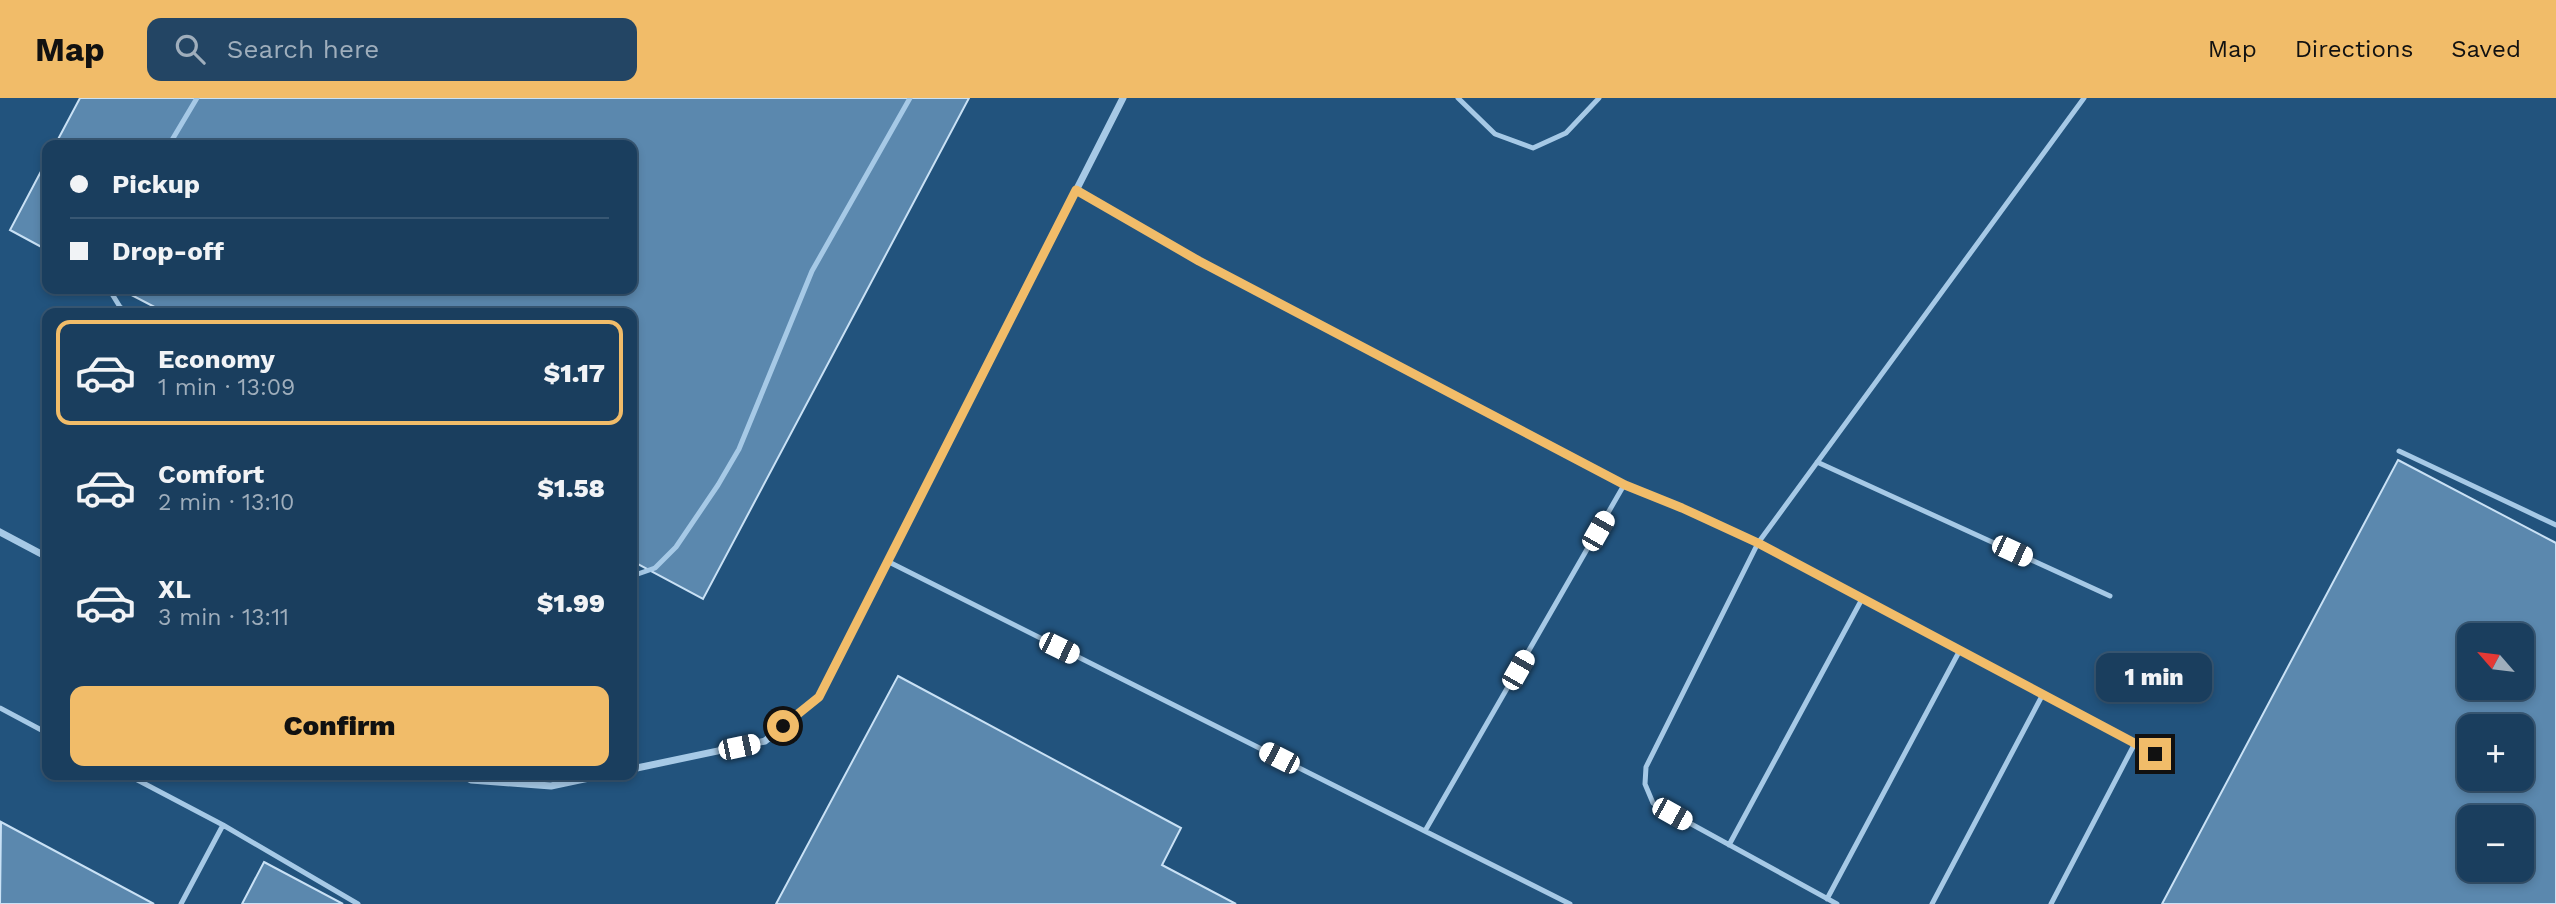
<!DOCTYPE html>
<meta charset="utf-8">
<style>
body{margin:0;font-family:"Work Sans",sans-serif;background:#234564;color:#f1f3f6;height:100vh;display:flex;flex-direction:column;font-size:26px;white-space:nowrap}
*{box-sizing:border-box;margin:0}
p{font-size:23px;color:#9faebc}
.icon{flex:none;width:38px;height:38px;fill:none;stroke:currentColor;stroke-width:2;stroke-linecap:round;stroke-linejoin:round}
.map{position:relative;flex:1;overflow:hidden}
.panel{position:absolute;left:42px;top:210px;width:595px;height:472px;display:flex;flex-direction:column;background:#1a3e5e;border-radius:14px;box-shadow:0 4px 10px #0003,0 0 0 2px #385773}
.panel>*{flex:none}
.top-card{position:absolute;left:42px;top:42px;width:595px;height:154px;border-radius:14px;box-shadow:0 4px 10px #0003,0 0 0 2px #385773;display:grid;align-content:center;height:154px;padding:0 28px;background:#1a3e5e}
.needle{width:46px;rotate:298deg}
.controls{position:absolute;left:2457px;top:525px;display:grid;gap:14px}
.controls a{display:grid;place-items:center;width:77px;height:77px;border-radius:14px;background:#1a3e5e;box-shadow:0 4px 10px #0003,0 0 0 2px #385773;font-size:35px}
.end{position:absolute;width:32px;height:32px;margin:-16px;border:9px solid #f1bc69;background:#111;box-shadow:0 0 0 4px #111}
.from{border-radius:50%}
.bubble{position:absolute;height:49px;border-radius:14px;background:#1a3e5e;box-shadow:0 4px 10px #0003,0 0 0 2px #385773;font-size:23px;font-weight:800;line-height:49px;text-align:center}
.car{position:absolute;width:21px;height:42px;margin:-21px -10px;border-radius:9px;box-shadow:0 0 5px 2px #0007;background:linear-gradient(#fff 24%,#345 0 40%,#fff 0 76%,#345 0 86%,#fff 0)}
.top-card b{display:flex;align-items:center;gap:24px;height:66px;font-size:26px}
.top-card b+b{border-top:2px solid #385773}
.top-card i{width:18px;height:18px;background:#f1f3f6}
ul{padding:12px 0 0;list-style:none}
li{display:flex;align-items:center;gap:21px;height:105px;margin:0 14px 10px;padding:0 14px;border:4px solid transparent;border-radius:14px}
li div{flex:1}
li b{display:block;font-size:26px}
li em{font-style:normal;font-weight:800}
li.on{border-color:#f1bc69}
li>.icon{width:63px;height:63px;stroke-width:1.5}
.cta{display:flex;gap:14px;margin-top:auto;padding:14px 28px}
.cta a{flex:1;height:80px;border-radius:14px;background:#f1bc69;color:#111;font-size:28px;font-weight:800;line-height:80px;text-align:center}
header{display:flex;align-items:center;gap:42px;box-sizing:border-box;height:98px;padding:0 35px;background:#f1bc69;color:#111}
header strong{font-size:33px}
nav{display:flex;gap:38px;margin-inline-start:auto;font-size:24px}
.search{width:490px;height:63px;background:#234564;display:flex;align-items:center;gap:18px;box-sizing:border-box;padding:0 24px;border-radius:14px;color:#9faebc;font-size:26px}
.map>svg:first-child{display:block}
</style>
<header>
<strong>Map</strong>
<div class="search"><svg class="icon" aria-label="search" viewBox="0 0 24 24"><circle cx="10" cy="10" r="6"/><path d="M15 15l6 6"/></svg>Search here</div>
<nav><a>Map</a><a>Directions</a><a>Saved</a></nav>
</header>
<div class="map">
<svg width="2556" height="806" viewBox="0 0 2556 806">
<rect width="100%" height="100%" fill="#22537d"/>
<path fill="#5b88ae" stroke="#c9e1f5" stroke-width="2" fill-rule="evenodd" d="M80 0H969L703 501 632 463V215H166L120 191H632V47H55Z
M47 62V152L10 132Z
M2398 362 2556 445V806H2162ZM2469 537H2522V590H2469ZM2469 628H2522V681H2469ZM2469 719H2522V772H2469Z
M898 578 1181 730 1162 767 1236 806H776Z
M1 724 154 806H0Z
M264 764 343 806H242Z"/>
<g fill="none" stroke-linecap="round" stroke-linejoin="round">
<path stroke="#a6c9e6" stroke-width="5" d="M1458 0 1495 36 1533 50 1566 35 1599 0
M169 47 197 0
M1076 92 1199 163 1624 387 1425 733
M109 191 120 209 129 215
M2399 353 2556 427
M1817 364 2110 498
M1624 387 1682 410 1758 445 2084 0
M889 464 1570 806
M632 478 655 470 676 449 718 387 739 351 812 173 910 0
M0 610 47 635
M128 677 223 727 358 806
M1729 747 1862 501
M1827 801 1960 552
M181 806 223 727
M1837 806 1653 705 1645 686 1646 669 1758 445 2155 655
M1932 806 2043 596
M2051 806 2135 645"/>
<path stroke="#a6c9e6" stroke-width="7" d="M0 434 47 459
M632 671 765 643 819 599 1123 0
M462 677 471 682 551 688 603 677"/>
</g>
<g fill="none" stroke-linecap="round" stroke-linejoin="round">
<path stroke="#f1bc69" stroke-width="9" d="M783 628 819 599 1076 92 1199 163 1625 387 1682 410 1758 445 2155 656"/>
</g>
</svg>
<div class="controls">
<a><svg class="needle" viewBox="-14 -14 28 28"><path d="M0-13l5 13h-10z" fill="#e53935"/><path d="M0 13l5-13h-10z" fill="#9faebc"/></svg></a>
<a>+</a>
<a>−</a>
</div>
<i class="end from" style="left:783px;top:628px"></i>
<i class="end" style="left:2155px;top:656px"></i>
<div class="bubble" style="left:2096px;top:555px;width:116px">1 min</div>
<i class="car" style="left:1598px;top:433px;rotate:30deg"></i>
<i class="car" style="left:2012px;top:453px;rotate:115deg"></i>
<i class="car" style="left:1059px;top:550px;rotate:116deg"></i>
<i class="car" style="left:1518px;top:572px;rotate:30deg"></i>
<i class="car" style="left:739px;top:649px;rotate:78deg"></i>
<i class="car" style="left:1279px;top:660px;rotate:297deg"></i>
<i class="car" style="left:1672px;top:716px;rotate:119deg"></i>
<div class="top-card">
<b><i class="from"></i>Pickup</b>
<b><i></i>Drop-off</b>
</div>
<section class="panel">
<ul>
<li class="on"><svg class="icon" aria-label="car" viewBox="0 0 24 24"><path d="M5 17H2v-5l4-1 3-4h7l3 4 3 1v5h-3M9 17h6M6 11h13"/><circle cx="7" cy="17" r="2"/><circle cx="17" cy="17" r="2"/></svg><div><b>Economy</b><p>1 min · 13:09</p></div><em>$1.17</em></li>
<li><svg class="icon" aria-label="car" viewBox="0 0 24 24"><path d="M5 17H2v-5l4-1 3-4h7l3 4 3 1v5h-3M9 17h6M6 11h13"/><circle cx="7" cy="17" r="2"/><circle cx="17" cy="17" r="2"/></svg><div><b>Comfort</b><p>2 min · 13:10</p></div><em>$1.58</em></li>
<li><svg class="icon" aria-label="car" viewBox="0 0 24 24"><path d="M5 17H2v-5l4-1 3-4h7l3 4 3 1v5h-3M9 17h6M6 11h13"/><circle cx="7" cy="17" r="2"/><circle cx="17" cy="17" r="2"/></svg><div><b>XL</b><p>3 min · 13:11</p></div><em>$1.99</em></li>
</ul>
<div class="cta"><a>Confirm</a></div>
</section>
</div>
